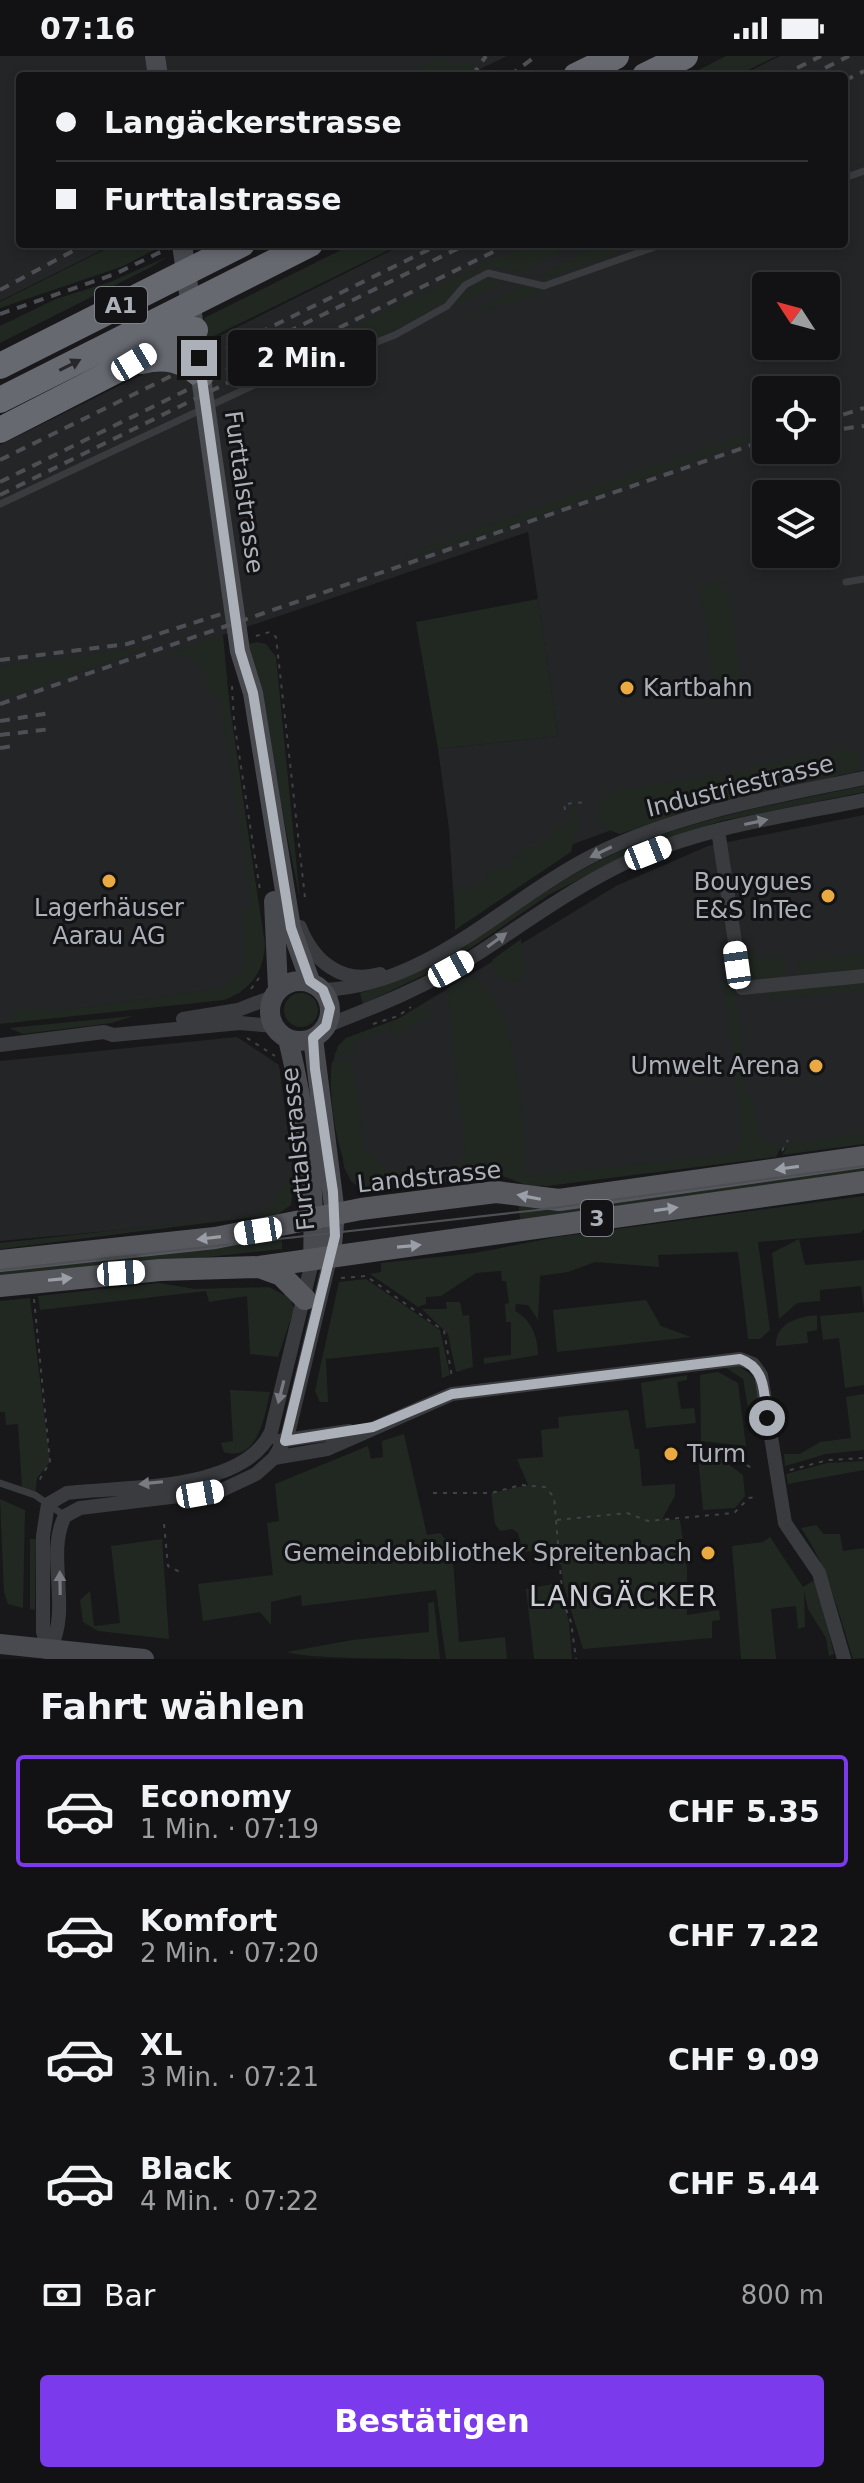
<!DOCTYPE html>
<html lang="de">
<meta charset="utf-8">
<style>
body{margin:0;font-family:"DejaVu Sans",sans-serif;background:#1b1b1d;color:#f1f3f6;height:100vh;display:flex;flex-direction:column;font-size:30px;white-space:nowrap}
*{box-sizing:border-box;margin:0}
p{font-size:26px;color:#9c9ea0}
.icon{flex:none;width:44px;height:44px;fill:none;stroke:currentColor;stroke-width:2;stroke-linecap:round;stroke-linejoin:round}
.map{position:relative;height:1603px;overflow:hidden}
.drawer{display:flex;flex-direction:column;background:#121214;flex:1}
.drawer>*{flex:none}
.top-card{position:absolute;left:16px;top:16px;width:832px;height:176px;border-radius:8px;box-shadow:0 4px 12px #0003,0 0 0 2px #313234;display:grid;align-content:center;height:176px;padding:0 40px;background:#121214}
.needle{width:52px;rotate:306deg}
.fabs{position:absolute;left:752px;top:216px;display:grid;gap:16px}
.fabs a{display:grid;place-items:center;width:88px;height:88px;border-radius:8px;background:#121214;box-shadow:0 4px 12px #0003,0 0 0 2px #313234;font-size:40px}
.end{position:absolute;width:36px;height:36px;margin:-18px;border:10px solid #abb0b9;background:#111;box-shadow:0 0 0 4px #111}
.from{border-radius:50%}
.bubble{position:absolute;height:56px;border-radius:8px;background:#121214;box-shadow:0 4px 12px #0003,0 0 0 2px #313234;font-size:26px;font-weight:800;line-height:56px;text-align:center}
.car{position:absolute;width:24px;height:48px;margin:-24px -12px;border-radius:10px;box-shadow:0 0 6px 2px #0007;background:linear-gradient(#fff 24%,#345 0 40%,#fff 0 76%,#345 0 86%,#fff 0)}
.top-card b{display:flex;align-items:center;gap:28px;height:76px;font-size:30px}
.top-card b+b{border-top:2px solid #313234}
.top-card i{width:20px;height:20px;background:#f1f3f6}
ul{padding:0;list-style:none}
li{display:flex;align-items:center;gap:24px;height:112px;margin:0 16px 12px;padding:0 24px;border:4px solid transparent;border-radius:8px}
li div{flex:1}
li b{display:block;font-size:30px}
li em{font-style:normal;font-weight:800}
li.on{border-color:#7c3aed}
li>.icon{width:72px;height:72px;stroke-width:1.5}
h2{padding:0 40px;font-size:36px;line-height:96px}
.pay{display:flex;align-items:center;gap:20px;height:88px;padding:0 40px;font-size:30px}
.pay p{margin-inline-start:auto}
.cta{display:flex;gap:16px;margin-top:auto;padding:16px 40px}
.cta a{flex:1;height:92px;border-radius:8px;background:#7c3aed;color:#fff;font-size:32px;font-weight:800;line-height:92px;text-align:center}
.status{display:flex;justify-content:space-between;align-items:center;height:56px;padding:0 40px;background:#121214;direction:ltr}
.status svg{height:22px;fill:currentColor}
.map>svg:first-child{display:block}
</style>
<div class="status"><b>07:16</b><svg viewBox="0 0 49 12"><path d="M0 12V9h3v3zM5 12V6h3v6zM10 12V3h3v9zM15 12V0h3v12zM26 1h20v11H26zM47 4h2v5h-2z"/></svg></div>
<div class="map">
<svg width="864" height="1603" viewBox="0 0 864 1603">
<rect width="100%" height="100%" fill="#18181a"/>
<path fill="#242527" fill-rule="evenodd" d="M0 0H507L466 20H20V188H114L0 245Z
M780 0H864V714L637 765 573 788 455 862 449 773 438 693 558 680 528 476 220 580 262 875 240 937 0 968V389L404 188H844V20H740ZM766 230H826V290H766ZM766 334H826V394H766ZM766 438H826V498H766Z
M864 759V1080L534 1130 503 1120 364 1135 351 1125 344 1111 331 1012 338 990 346 982 398 963 616 830 708 790Z
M237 981 279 1009 294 1122 291 1149 271 1160 0 1185V1005Z"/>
<path fill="#212821" d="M726 0H777L736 20H687Z
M439 1 447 6 477 9 467 20H421L419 12Z
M116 188H166L121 211 0 252V246Z
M367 188H401L204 285V262L343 193Z
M535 188H574L519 216 493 211 478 214 446 245 400 271 355 290 332 295 327 284 491 205Z
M599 188H640L546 222 538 221Z
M167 201 151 211 0 287V270L56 243 110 226Z
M492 221 508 224 449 253 475 227Z
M523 229 544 234 454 266Z
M766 371V379L498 474 402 504 421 493Z
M727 525 721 531 722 537 728 536 742 626 715 632 700 530Z
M538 543 558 680 438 693 416 566Z
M223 579 231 666 265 888C264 916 250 934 224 944L9 967 10 959 24 952 60 955 221 932 238 919 245 906 243 853 253 852 220 640 211 641C201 605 198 595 158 601Z
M257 586 266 588 276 601 300 844 249 588Z
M153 590 30 634 0 641V611Z
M849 693 860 699 861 707 853 716 700 750 620 778C603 773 599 765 598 748L606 739 617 734 755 713 756 709Z
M864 730V736L721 765 644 791 550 838 447 908 363 948 360 937C451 912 508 853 589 810 675 765 770 749 864 730Z
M576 748 581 774 575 776 571 796 455 874 454 834 477 832V827L488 826 487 815 510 813 509 803 520 802V792L541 791V785L552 784 551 772 572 770 570 749Z
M521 883 525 915 518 924 506 925 497 919 492 904Z
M756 893 757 903 786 901 784 917C761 932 745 918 740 896Z
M864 898 862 913 809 917 801 914 797 905Z
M465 921C519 928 524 1078 526 1121L730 1098 742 1087 743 1080 724 929 727 923 738 947 745 1039H753L757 1079 769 1087H783L776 1101 547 1130 526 1129 503 1120 364 1135C337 1118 327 1036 332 1006L353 1005 364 1097H376L377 1109 384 1108 385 1115 459 1112V1106L466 1104 448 941 449 931Z
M864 926V934L770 943 771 935Z
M284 954a17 17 0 1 1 34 0a17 17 0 1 1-34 0Z
M423 948 432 960 403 973 399 980H394L390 973 353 985 355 997 334 999 346 982 398 963Z
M133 960 112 967 23 978 9 972Z
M864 1077V1088L782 1099 789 1088Z
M864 1107V1121L521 1171 518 1145Z
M293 1118 291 1149 278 1158 0 1193V1187L257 1159C278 1154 277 1127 293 1118Z
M864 1140V1173L860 1177 758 1186 770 1274 760 1283H748L738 1196 658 1199 659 1211 595 1206 568 1216 540 1220 538 1264 528 1249 516 1248 515 1255C531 1264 538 1280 538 1299L484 1308V1302L511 1299V1266H506L505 1248 509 1247 506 1225H502L501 1215 476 1217 441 1240 426 1241V1248L418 1251 370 1218 381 1216V1207L475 1197 557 1181Z
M282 1180V1193L0 1224V1210Z
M799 1183 805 1209 864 1204V1254L861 1230 820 1234V1245L797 1247 779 1263 772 1197Z
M366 1223 440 1274 450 1319 442 1322 439 1291 326 1303 328 1346H320L315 1335 339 1226Z
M159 1227 195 1233 269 1231 284 1239 288 1236 294 1253 278 1301 250 1298 247 1240 209 1246 206 1235 40 1254 38 1240Z
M30 1242 50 1406 37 1422 35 1439 22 1432 18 1368 6 1369 5 1356H0V1245Z
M646 1244 661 1270 691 1281 557 1296 553 1254Z
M446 1246H460L463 1260 469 1259 473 1311 456 1316 448 1278 422 1253H447Z
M864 1256V1329L845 1332 839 1282 823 1284 820 1260Z
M817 1259V1274L807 1276 808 1287 776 1290C775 1267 798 1261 817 1259Z
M739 1310 754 1321 761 1357 749 1358 743 1323 725 1311Z
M718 1316 738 1327 746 1390 701 1385 700 1319Z
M687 1319V1324L677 1326 681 1353 694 1352 696 1367 646 1372 641 1327Z
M230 1334 270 1336C265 1359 258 1407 224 1396L221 1387 233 1385Z
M864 1338V1394L826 1398 785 1410 784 1398H800L820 1386 851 1382 846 1341Z
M628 1354 635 1393H639L642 1430 675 1428V1440L662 1463 680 1464 687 1513V1559L719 1554 720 1564 712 1565V1582L583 1593 564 1531 559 1493 523 1496 518 1477 512 1473 500 1475 495 1468 491 1437 528 1429 517 1403 543 1401 541 1374 559 1372 558 1361Z
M404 1378 427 1479 440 1477 452 1491 459 1586 505 1581 507 1603H446L436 1534 302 1550 301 1539 271 1546V1569L260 1556 203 1565 198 1528 273 1519 267 1467 279 1465 275 1428 368 1390 371 1403 383 1401 382 1385Z
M716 1399 743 1419 745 1440 735 1452 703 1454 698 1400Z
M864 1405V1414L788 1428 786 1418 827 1407Z
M0 1443 25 1454 23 1552 8 1548 4 1536Z
M816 1469 824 1478H840L843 1495 864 1492V1602L853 1603C839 1558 828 1511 801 1472Z
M770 1481 803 1531 816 1523 834 1598 829 1600 826 1582 808 1553 804 1535 805 1571 798 1573 796 1550 771 1553 776 1603H741L732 1490 763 1486Z
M30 1483H36L35 1554 30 1553Z
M162 1483 169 1583 98 1575 83 1566 80 1544 90 1535 94 1570 120 1567 111 1490Z
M558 1527 569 1566 572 1603H534L526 1533Z
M434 1546 440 1603C412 1603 304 1603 287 1596L352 1584 429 1576 428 1547Z"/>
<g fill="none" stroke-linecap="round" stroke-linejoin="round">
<path stroke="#404246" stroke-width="2" stroke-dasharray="4 6" stroke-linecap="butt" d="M256 580 270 576 276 581 305 842
M232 630 234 665 260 834
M565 754 564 748 587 746
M251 933 259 922
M373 968 398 960 411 951
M247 982 275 1000
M782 1095 788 1084
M341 1222 366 1220 444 1275 452 1321
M34 1243 50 1406 37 1428
M691 1395 717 1393 752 1412
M790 1414 828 1404 864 1402
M433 1437H491L521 1429 545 1431 554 1441 563 1546 571 1566 576 1603
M557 1464 627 1457 648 1465 734 1457 749 1442 756 1441
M164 1468 168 1510 180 1516"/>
<path stroke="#3a3b3f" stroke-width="7" d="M844 122 864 115
M0 448 297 309 330 304 395 279 447 250 465 229 488 217 544 230 663 188
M846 526 864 523
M0 1427 35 1439 65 1460"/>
<path stroke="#3a3b3f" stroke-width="14" d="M718 774 742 932 864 920
M300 871C313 905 342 929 380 918
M323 934C430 930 505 843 596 798 681 756 773 741 864 722
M183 963 238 954 272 941
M326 970C377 950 428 930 474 900 527 866 572 832 629 805 702 771 786 760 864 744
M0 989 104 976 113 979 240 967 273 970
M279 1385 349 1375
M274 1402 327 1393 452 1338 740 1303 753 1308 761 1319 785 1467 819 1517 844 1603
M50 1593C72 1551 45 1499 65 1460L80 1452 220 1435 256 1418 274 1402 288 1378 331 1199
M50 1599 43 1576V1480L48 1448 67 1437C125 1430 243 1436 271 1376L313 1202"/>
<path stroke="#484a4f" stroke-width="20" d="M155 0 158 20
M182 188 240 595 253 637 291 872 310 925
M274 845 278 933
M270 955a30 30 0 1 1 60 0a30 30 0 1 1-60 0Z
M313 982 335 1158 331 1199
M288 983C304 1049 316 1133 313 1202
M0 1588 144 1603"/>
<path stroke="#56585e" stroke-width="22" d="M0 1205 215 1182 361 1153 496 1136 559 1144 864 1101
M259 1211 281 1219 305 1243
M0 1230 160 1214 259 1211 864 1126"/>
<path stroke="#666970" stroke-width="26" d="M576 20 616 0
M645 20 685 0
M141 305C166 299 182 303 201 319
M0 310 242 188
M0 344 310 188
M0 374 195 274"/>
<path stroke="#4d4f54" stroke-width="2" d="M0 1214 538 1154 864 1110"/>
<path stroke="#4d4f54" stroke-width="4" stroke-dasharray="10 8" stroke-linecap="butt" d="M472 20 486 0
M509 20 536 0
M781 20 821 0
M809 20 849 0
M844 25 864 15
M0 234 73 195
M0 258 115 218 177 188
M255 292 467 188
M826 364 864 352
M826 375 864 370
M0 404 440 188
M0 426 268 294
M0 439 509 188
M0 604 127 588 234 554
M0 648 766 384
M0 665 50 657
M0 679 51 673
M0 692 13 690"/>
</g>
<defs><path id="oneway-solid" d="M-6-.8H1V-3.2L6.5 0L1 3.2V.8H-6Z" transform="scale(2)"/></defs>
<use fill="#28282c" href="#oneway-solid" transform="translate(70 309) rotate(-27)"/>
<g fill="#787b82">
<use href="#oneway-solid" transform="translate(756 766) rotate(-12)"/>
<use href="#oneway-solid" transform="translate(601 796) rotate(154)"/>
<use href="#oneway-solid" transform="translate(497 884) rotate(-36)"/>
<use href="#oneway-solid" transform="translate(281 1336) rotate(104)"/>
<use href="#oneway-solid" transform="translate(151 1427) rotate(174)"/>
<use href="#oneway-solid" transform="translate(60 1527) rotate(-91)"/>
</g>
<g fill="#9a9ea7">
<use href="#oneway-solid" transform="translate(787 1112) rotate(172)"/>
<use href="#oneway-solid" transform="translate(529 1141) rotate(-169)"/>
<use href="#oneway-solid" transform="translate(666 1153) rotate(-8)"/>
<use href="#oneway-solid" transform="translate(209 1182) rotate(173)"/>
<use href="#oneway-solid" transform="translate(409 1190) rotate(-5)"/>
<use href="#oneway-solid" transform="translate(60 1223) rotate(-6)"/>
</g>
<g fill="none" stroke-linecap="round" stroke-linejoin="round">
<path stroke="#abb0b9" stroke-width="10" d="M199 302 240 595 253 637 291 872 310 925 323 934 330 952 326 970 313 982 315 1013 333 1136 335 1180 285 1385 373 1371 452 1338 740 1303C766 1312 764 1337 767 1362"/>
</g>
<g fill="#eaaa41" stroke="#131315" stroke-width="3">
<circle cx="627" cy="632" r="8"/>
<circle cx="109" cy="825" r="8"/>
<circle cx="828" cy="840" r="8"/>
<circle cx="816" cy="1010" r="8"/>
<circle cx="671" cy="1398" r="8"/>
<circle cx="708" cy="1497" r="8"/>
</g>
<g text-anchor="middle" stroke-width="6" stroke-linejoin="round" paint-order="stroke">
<g fill="#131315" stroke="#7d8188" stroke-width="2">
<rect x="95" y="231" width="52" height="36" rx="6"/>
<rect x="581" y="1144" width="32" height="36" rx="6"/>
</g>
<g font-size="22" font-weight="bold" fill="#abb0b9">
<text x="121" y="257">A1</text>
<text x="597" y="1170">3</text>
</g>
<g font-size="24" fill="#abb0b9" stroke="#131315">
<text transform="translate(244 436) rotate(82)" y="8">Furttalstrasse</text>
<text transform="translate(740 730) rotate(-14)" y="8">Industriestrasse</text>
<text transform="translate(298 1093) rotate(-96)" y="8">Furttalstrasse</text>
<text transform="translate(429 1121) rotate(-6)" y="8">Landstrasse</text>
</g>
<g font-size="24" fill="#abb0b9" stroke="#131315" text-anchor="end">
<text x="643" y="640" text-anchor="start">Kartbahn</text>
<text x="812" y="834">Bouygues<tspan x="812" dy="28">E&amp;S InTec</tspan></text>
<text x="109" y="860" text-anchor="middle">Lagerhäuser<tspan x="109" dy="28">Aarau AG</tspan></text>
<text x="800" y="1018">Umwelt Arena</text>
<text x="687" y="1406" text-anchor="start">Turm</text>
<text x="692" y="1505">Gemeindebibliothek Spreitenbach</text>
</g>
<g font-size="28" letter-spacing="2" fill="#cccfd6" stroke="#131315">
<text x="624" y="1550">LANGÄCKER</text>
</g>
</g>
</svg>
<div class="fabs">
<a><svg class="needle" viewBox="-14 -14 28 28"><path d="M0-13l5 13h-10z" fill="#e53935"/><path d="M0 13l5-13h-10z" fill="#9c9ea0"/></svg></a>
<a><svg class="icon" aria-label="locate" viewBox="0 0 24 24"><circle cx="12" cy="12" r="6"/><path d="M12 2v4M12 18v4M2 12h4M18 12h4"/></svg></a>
<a><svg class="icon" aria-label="layers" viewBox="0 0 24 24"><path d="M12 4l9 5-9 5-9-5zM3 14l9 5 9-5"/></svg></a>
</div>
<i class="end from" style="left:767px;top:1362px"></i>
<i class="end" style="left:199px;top:302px"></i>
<div class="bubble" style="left:228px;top:274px;width:148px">2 Min.</div>
<i class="car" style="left:134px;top:306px;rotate:59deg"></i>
<i class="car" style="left:648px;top:797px;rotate:68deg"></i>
<i class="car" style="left:737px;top:909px;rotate:352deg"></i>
<i class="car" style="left:451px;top:913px;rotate:61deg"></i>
<i class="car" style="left:258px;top:1175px;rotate:261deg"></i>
<i class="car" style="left:121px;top:1217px;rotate:86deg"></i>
<i class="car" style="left:200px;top:1438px;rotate:80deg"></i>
<div class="top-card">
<b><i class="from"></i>Langäckerstrasse</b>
<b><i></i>Furttalstrasse</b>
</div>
</div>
<section class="drawer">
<h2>Fahrt wählen</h2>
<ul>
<li class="on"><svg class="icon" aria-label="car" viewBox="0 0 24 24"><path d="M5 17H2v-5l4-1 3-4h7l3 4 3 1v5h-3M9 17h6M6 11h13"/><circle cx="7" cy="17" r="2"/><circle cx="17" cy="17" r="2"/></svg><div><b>Economy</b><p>1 Min. · 07:19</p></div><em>CHF 5.35</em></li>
<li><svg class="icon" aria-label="car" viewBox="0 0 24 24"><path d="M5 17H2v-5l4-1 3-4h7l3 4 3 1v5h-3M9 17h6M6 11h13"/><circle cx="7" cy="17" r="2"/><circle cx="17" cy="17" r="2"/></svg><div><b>Komfort</b><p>2 Min. · 07:20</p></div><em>CHF 7.22</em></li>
<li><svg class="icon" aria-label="car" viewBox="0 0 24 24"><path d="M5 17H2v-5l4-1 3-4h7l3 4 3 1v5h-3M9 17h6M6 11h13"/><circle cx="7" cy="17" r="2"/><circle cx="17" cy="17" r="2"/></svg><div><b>XL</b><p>3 Min. · 07:21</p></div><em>CHF 9.09</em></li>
<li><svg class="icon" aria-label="car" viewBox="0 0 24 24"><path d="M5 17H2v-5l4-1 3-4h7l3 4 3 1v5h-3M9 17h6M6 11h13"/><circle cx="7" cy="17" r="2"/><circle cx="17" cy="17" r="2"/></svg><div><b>Black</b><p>4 Min. · 07:22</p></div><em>CHF 5.44</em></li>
</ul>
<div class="pay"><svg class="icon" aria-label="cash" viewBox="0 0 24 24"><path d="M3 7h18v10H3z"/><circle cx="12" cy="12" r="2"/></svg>Bar<p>800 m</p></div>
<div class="cta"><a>Bestätigen</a></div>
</section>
